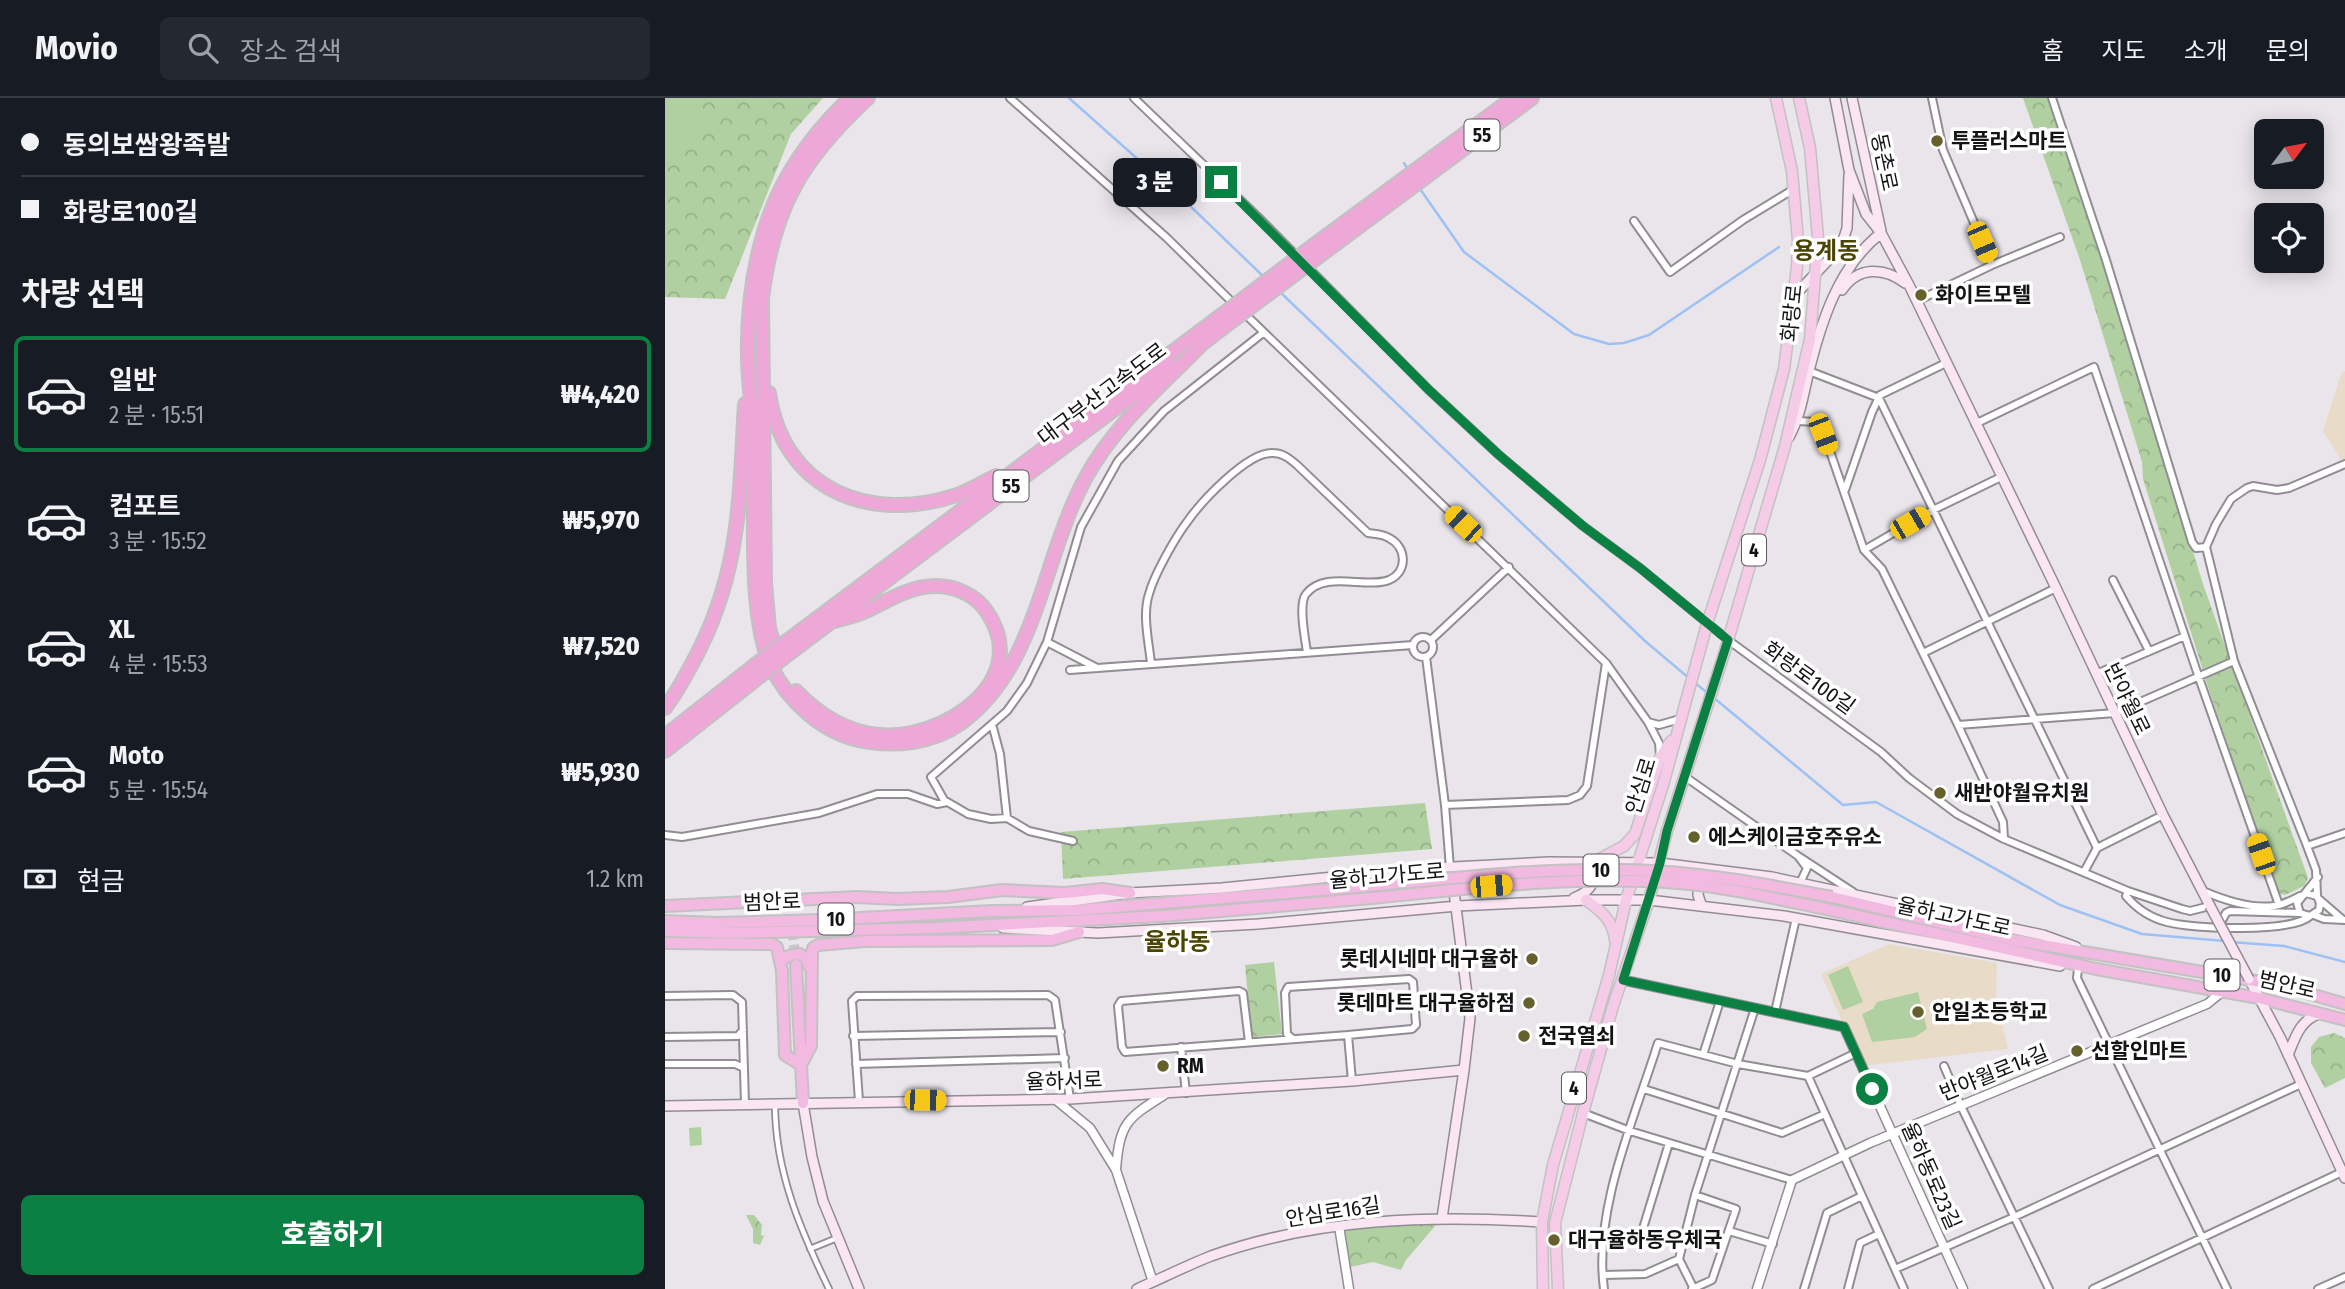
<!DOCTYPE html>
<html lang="ko">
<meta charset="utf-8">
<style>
body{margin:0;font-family:"Fira Sans Condensed","Noto Sans KR",sans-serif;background:#242831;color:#f1f3f6;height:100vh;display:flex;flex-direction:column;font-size:26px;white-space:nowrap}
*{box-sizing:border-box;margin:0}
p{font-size:23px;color:#9ea1a6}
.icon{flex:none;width:38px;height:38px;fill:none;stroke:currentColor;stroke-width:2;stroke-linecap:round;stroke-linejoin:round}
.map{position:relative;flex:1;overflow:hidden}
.side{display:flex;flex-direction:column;background:#171b24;width:665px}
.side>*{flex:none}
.banner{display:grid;align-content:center;height:154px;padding:0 21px;background:#171b24}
.needle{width:46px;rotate:58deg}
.buttons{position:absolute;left:1589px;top:21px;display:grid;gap:14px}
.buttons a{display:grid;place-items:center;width:70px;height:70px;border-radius:10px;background:#171b24;box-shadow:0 4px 18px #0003;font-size:35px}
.end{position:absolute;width:32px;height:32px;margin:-16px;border:9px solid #0b8043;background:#fff;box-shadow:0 0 0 4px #fff}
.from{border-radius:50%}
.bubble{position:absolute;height:49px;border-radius:10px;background:#171b24;box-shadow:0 4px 18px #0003;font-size:23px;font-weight:800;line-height:49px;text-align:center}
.car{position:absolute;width:21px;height:42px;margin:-21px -10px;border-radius:9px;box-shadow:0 0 5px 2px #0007;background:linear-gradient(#f5c518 24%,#345 0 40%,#f5c518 0 76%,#345 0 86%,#f5c518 0)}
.banner b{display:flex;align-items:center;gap:24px;height:66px;font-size:26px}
.banner b+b{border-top:2px solid #363941}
.banner i{width:18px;height:18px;background:#f1f3f6}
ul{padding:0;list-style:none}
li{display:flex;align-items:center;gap:21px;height:116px;margin:0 14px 10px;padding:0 7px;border:4px solid transparent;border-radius:10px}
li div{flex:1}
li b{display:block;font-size:26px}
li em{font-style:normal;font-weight:800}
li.current{border-color:#0b8043}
li>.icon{width:63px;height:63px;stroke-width:1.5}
h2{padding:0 21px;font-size:32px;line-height:84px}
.pay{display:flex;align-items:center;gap:18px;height:77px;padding:0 21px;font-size:26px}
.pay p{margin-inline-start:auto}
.cta{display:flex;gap:14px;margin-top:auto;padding:14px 21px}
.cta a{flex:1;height:80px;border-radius:10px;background:#0b8043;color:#fff;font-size:28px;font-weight:800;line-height:80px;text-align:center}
header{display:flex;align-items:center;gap:42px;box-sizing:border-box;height:98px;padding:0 35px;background:#171b24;border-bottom:2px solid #363941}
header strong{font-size:33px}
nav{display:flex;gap:38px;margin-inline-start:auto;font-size:24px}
.search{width:490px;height:63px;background:#242831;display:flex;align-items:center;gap:18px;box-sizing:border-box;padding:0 24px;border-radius:10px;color:#9ea1a6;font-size:26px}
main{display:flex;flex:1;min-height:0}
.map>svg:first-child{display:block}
</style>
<header>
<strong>Movio</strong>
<div class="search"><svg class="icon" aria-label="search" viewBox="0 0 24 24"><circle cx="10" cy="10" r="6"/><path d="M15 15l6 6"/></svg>장소 검색</div>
<nav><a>홈</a><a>지도</a><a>소개</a><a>문의</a></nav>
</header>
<main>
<section class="side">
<div class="banner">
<b><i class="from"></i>동의보쌈왕족발</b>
<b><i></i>화랑로100길</b>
</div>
<h2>차량 선택</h2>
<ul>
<li class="current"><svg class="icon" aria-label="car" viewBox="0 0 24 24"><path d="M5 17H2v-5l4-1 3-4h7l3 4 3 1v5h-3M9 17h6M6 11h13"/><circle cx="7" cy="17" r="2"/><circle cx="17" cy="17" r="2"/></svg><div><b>일반</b><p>2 분 · 15:51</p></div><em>₩4,420</em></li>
<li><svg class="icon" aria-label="car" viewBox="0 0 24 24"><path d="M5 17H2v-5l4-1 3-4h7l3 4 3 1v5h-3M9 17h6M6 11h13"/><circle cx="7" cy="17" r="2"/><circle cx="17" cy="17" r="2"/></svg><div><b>컴포트</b><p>3 분 · 15:52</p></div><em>₩5,970</em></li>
<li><svg class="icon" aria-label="car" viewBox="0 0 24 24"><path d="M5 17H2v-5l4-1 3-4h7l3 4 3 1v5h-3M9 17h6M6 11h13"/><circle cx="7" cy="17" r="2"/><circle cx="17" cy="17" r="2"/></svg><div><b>XL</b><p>4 분 · 15:53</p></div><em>₩7,520</em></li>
<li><svg class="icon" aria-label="car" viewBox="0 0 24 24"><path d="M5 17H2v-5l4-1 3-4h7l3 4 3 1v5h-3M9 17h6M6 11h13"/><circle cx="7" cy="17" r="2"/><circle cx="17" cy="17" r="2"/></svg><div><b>Moto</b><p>5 분 · 15:54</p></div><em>₩5,930</em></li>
</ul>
<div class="pay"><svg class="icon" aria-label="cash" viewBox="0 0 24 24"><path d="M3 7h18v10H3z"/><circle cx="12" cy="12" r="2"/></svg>현금<p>1.2 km</p></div>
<div class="cta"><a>호출하기</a></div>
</section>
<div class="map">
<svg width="1680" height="1191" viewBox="0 0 1680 1191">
<defs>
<pattern id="park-crowns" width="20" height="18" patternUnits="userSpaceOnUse" patternTransform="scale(1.75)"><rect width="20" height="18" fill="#b1d0a1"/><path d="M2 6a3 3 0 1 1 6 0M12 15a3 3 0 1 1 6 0" fill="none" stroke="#97b28a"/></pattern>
</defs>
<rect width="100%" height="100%" fill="#e9e5eb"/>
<path fill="#e8dbc7" d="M1680 273V368L1658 333 1676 276Z
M1224 846 1332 865 1331 900 1343 951 1197 968 1156 876Z"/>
<path fill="url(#park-crowns)" d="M0 0H158L126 36 60 201 0 199Z
M1358 0H1382L1463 241 1538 486 1643 780 1639 788 1620 797 1613 795 1544 592 1478 381 1477 364 1415 162Z
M760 705 767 751 398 781 396 734Z
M609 864 617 936 587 939 580 867Z
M1669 935 1680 940V980L1660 990 1646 965V949L1654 939Z
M81 1117H89L97 1127 96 1137 99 1138 95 1147 88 1145V1131Z
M777 1120 741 1162 736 1172 708 1164 681 1170 674 1128Z"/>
<path fill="#b1d0a1" d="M0 0H23L45 31 0 64Z
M1183 868 1198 904 1178 912 1163 877Z
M1253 894 1262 931 1250 939 1207 944 1197 916 1208 911 1212 904Z
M36 1029 37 1047 25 1048 24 1030Z"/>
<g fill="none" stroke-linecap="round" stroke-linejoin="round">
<path stroke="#9ec1f4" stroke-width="2.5" d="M404 0 521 104 600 180
M739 65 744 73
M753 88 799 154 909 236 944 246 959 245 984 237 1114 149
M615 194 980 543 1025 581
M1030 585 1044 596
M1049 600 1178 707 1211 704 1395 807 1477 836 1560 843
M1566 844 1619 848 1680 864"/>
<path stroke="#c9c6cb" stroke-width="10" stroke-dasharray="10 5" stroke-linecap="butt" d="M126 817 131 865"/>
<g stroke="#918d92" stroke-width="8">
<path id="pedestrian" d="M110 1006C110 1073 135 1131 164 1191
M145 1151 172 1140"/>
</g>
<g stroke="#918d92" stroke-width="10">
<path id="minor" d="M345 0 502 140 571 208
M469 0 592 118 764 292 834 357 918 428 975 470 1063 542 1216 654 1244 680 1292 716 1339 741 1463 793 1517 811 1525 813 1545 808
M1267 0 1278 52 1327 167
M1387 0 1441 162 1527 444 1531 450 1541 449
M969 123 1005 174 1078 122 1129 91
M1252 203 1327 167 1395 139
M579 215 941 565 983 624
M1144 273 1214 300 1432 750
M1133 323 1151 324 1159 336 1199 452 1217 471 1293 627 1450 615 1569 563 1541 449 1551 426 1566 401 1582 390 1588 388 1612 392 1624 390 1680 366
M1310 326 1429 269 1533 577 1614 807
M1180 392 1207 314 1215 297 1281 265
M1199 452 1268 412 1336 379
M1448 482 1484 553
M748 549a10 10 0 1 1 20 0a10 10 0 1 1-20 0Z
M766 542 844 469
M382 544 362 585 342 613 266 679 279 702 303 716 326 721 342 720 364 733 408 743
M1258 555 1391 490
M761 559 780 707 785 770
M1569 563 1642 748
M486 566C484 544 477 517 484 496 489 477 510 440 522 424 536 404 583 353 608 355 618 355 625 361 632 367L703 435C711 436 718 436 724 440 742 449 743 474 724 482 700 491 660 472 641 496 633 506 640 540 642 554
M432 570 382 544 416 429 453 363 499 313 598 235
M405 572 748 547
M1431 576 1520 538
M327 626 335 656 342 720
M1293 627 1338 724 1339 741
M995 658 994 645 983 624 994 627 1015 621
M1019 678 1133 758
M780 707 903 702 915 697 922 688 941 565
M0 737 17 739 154 715 212 696H243L272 706 282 704
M1419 774 1432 750 1498 717
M1135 785 1142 770 1133 758 1188 794
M1463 793 1461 798C1472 811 1486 820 1502 824 1527 831 1627 835 1645 818
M1538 793C1559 802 1586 811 1609 808 1618 807 1627 802 1635 798
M1641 795 1652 798 1655 805 1654 812 1645 818 1635 815 1632 805 1653 779
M1652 798 1651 772 1642 748 1680 735
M1655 802 1677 821
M1649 817 1659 821 1680 822
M1555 826 1561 815 1565 813 1635 815
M1413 871 1412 880 1562 1191
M0 898 68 897 77 904 80 1006
M1110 914 1131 820
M188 938 396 934
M0 939 73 938 78 932
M628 941 622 936 620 895 623 889 744 881 748 884 751 927 747 931 683 937 687 983
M584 944 578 895 574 893 456 903 453 908 457 949 460 954 683 937
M516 949 521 995
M1038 957 1055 903
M0 966H70L79 970
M191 966 400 960
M1279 968 1296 1008 1384 1191
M1143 978 1239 1191
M979 991 1117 1035 1160 1016
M194 1003 187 903 192 898 383 897 390 902 405 1001
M918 1015 965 1033 1127 1082
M1064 1133 1108 1146
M939 1135 976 1137 1004 1045
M1230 1171 1349 1119 1636 986
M938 1177 980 1176 1014 1161
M939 1191C928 1112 970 1019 993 945L1073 966 1143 978 1191 955
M1027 1191 1047 1182 1071 1111 1030 1097
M1029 1191 1014 1161 1030 1097 1090 910
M1139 1191 1162 1115 1197 1098
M1183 1191 1195 1145 1214 1136
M1428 1191 1677 1074
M1653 1191 1680 1179"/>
</g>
<g stroke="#918d92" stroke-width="11">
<path id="tertiary" d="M958 882 1179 929 1298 1191
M391 1002 425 1030 451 1072 488 1184
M451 1071C455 1025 461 1021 499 997
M674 1128 684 1191
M1092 1191 1127 1082 1205 1045 1542 906 1557 894"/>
</g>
<g stroke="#918d92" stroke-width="12">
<path id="secondary" d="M1170 0 1184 72 1201 116 1216 135 1244 187 1391 490 1498 717 1545 808
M1187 0 1216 133
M1177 192C1193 168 1219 169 1240 185
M1128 199 1176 149 1182 130 1184 77
M1124 339C1135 319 1138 299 1143 277 1156 224 1173 169 1216 135
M1034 781 1033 797 1036 806
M788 786 805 920 799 972
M909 800C928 792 930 785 929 765
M362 809 465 795 557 790 749 771 884 764 995 765 1107 779 1378 837 1411 849
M338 830 433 835 593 826 792 808 921 802H984L1119 818 1395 868
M1584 881 1615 939 1680 1080
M1623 957C1630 940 1635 922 1654 916
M138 1005 147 1059 158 1103 194 1191
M0 1008 405 1001 687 983 799 972 777 1120
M472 1191C497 1180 521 1168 546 1158 652 1120 766 1117 877 1124"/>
</g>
<g stroke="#c2c2c2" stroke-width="13">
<path id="primary" d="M929 764 959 748 970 736 995 660 1006 643
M921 802C936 813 948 822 950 842
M878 1191 877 1124 888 1067 944 877 961 802 998 687 1042 526 1095 362 1119 271 1132 169 1133 143 1127 73 1111 0
M893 1191 890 1125 918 1015 948 908 984 802 1002 733 1059 556 1120 348 1145 241 1153 140 1145 50 1134 0"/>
</g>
<g stroke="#c2c2c2" stroke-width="14">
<path id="trunk" d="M1167 799 1348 842 1614 887 1680 906
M0 808 192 799 232 801 283 799 337 792 400 795 437 791 465 795
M1161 811 1431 871 1594 900 1680 922
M0 823 52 825 158 822 327 813 413 812 704 788
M0 833 63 835 270 830 498 818 707 800
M0 845 107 846 112 849 117 873 120 957 136 967
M116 862 126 857 135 856 141 861 146 871
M131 867 138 1005
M136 967 146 948 147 855 148 850 153 847 200 843 387 842 414 834"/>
</g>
<g stroke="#c2c2c2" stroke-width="16">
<path id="motorway" d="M185 0C146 37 114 81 99 134 87 175 82 219 83 261 84 293 89 325 89 358 90 413 83 520 106 568 123 604 158 635 198 643 230 649 268 645 296 625 373 569 377 460 420 381 448 328 496 288 537 246
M641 153 848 0
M649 162 867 0
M533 249 567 223
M104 295C118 392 204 426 292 397 305 393 318 384 331 378
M122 543 558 216
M126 554 507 268
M113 562 104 530 100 485 97 201C108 110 136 62 203 0
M131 593C153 616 181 634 214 637 277 643 369 583 322 514 311 497 290 488 271 488 245 488 224 502 201 513 190 518 177 521 165 524
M0 610C11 596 20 579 28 564 76 475 74 403 80 306
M0 638 90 567
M0 653 94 579"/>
</g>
<use href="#pedestrian" stroke="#fff" stroke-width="4.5"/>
<use href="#minor" stroke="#fff" stroke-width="6"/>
<use href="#tertiary" stroke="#fff" stroke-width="8"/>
<use href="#secondary" stroke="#fae5f3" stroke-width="9"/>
<use href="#primary" stroke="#f5cbe8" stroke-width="10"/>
<use href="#trunk" stroke="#f2bae0" stroke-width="10"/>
<use href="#motorway" stroke="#eea8d8" stroke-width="12"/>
<g stroke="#918d92" stroke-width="12" stroke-linecap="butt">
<path id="secondary-bridge" d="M1545 808 1584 881"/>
</g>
<g stroke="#c2c2c2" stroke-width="14" stroke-linecap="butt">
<path id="trunk-bridge" d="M704 788C789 780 875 770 961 772 1031 773 1099 786 1167 799
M707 800C809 790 911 777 1013 785 1062 789 1112 801 1161 811"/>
</g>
<g stroke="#c2c2c2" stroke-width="16" stroke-linecap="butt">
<path id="motorway-bridge" d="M558 216 641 153
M567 223 649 162
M90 567 122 543
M94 579 126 554"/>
</g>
<use href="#secondary-bridge" stroke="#fae5f3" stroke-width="9"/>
<use href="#trunk-bridge" stroke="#f2bae0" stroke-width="10"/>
<use href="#motorway-bridge" stroke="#eea8d8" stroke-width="12"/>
</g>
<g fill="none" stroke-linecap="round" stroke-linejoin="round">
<path stroke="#0b8043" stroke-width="9" d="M556 84 764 292 834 357 918 428 975 470 1063 542 1002 733 995 765 958 882 1179 929 1207 991"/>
</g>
<g fill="#66602d" stroke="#fff" stroke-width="2.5">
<circle cx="1272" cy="43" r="7"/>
<circle cx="1256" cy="197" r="7"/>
<circle cx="1275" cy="695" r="7"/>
<circle cx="1029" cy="739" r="7"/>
<circle cx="867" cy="861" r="7"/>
<circle cx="864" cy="905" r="7"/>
<circle cx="1253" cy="914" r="7"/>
<circle cx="859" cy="938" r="7"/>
<circle cx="1412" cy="953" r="7"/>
<circle cx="498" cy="968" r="7"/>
<circle cx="889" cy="1142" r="7"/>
</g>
<g text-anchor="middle" stroke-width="7" stroke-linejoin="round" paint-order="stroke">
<g fill="#fff" stroke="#5a5a5b" stroke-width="2">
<rect x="799.5" y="21.5" width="35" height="31" rx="5"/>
<rect x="328.5" y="372.5" width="35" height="31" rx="5"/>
<rect x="1077" y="436.5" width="24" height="31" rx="5"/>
<rect x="918.5" y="756.5" width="35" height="31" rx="5"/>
<rect x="153.5" y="805.5" width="35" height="31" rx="5"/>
<rect x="1539.5" y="861.5" width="35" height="31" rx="5"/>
<rect x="897" y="974.5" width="24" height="31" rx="5"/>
</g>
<g font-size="19" font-weight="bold" fill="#141315">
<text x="817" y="44">55</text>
<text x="346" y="395">55</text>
<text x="1089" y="459">4</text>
<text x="936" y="779">10</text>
<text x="171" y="828">10</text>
<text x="1557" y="884">10</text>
<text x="909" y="997">4</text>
</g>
<g font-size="21" font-weight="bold" fill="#141315" stroke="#fff" text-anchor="start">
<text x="1286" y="50">투플러스마트</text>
<text x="1270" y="204">화이트모텔</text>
<text x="1289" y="702">새반야월유치원</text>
<text x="1043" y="746">에스케이금호주유소</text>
<text x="853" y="868" text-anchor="end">롯데시네마 대구율하</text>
<text x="850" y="912" text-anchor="end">롯데마트 대구율하점</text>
<text x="1267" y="921">안일초등학교</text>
<text x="873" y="945">전국열쇠</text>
<text x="1426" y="960">선할인마트</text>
<text x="512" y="975">RM</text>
<text x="903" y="1149">대구율하동우체국</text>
</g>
<g font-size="21" fill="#141315" stroke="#fff">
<text transform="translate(1219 64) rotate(78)" y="7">동촌로</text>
<text transform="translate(1127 215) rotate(-84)" y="7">화랑로</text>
<text transform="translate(437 296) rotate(-37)" y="7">대구부산고속도로</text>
<text transform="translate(1144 580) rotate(36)" y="7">화랑로100길</text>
<text transform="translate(1462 601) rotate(64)" y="7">반야월로</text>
<text transform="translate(976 688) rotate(-73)" y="7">안심로</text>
<text transform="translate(722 778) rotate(-5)" y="7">율하고가도로</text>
<text transform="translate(107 804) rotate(-2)" y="7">범안로</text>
<text transform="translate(1289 819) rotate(12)" y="7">율하고가도로</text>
<text transform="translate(1622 887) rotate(13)" y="7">범안로</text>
<text transform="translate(1329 975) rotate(-22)" y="7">반야월로14길</text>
<text transform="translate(399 983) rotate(-2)" y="7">율하서로</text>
<text transform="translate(1266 1078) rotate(66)" y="7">율하동로23길</text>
<text transform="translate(668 1114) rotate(-9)" y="7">안심로16길</text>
</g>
<g font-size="24" font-weight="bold" fill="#4c4502" stroke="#fff">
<text x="1161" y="161">용계동</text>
<text x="512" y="852">율하동</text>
</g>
</g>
</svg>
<div class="buttons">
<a><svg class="needle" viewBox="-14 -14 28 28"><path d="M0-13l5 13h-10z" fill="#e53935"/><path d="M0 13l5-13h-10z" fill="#9ea1a6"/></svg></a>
<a><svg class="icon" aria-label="locate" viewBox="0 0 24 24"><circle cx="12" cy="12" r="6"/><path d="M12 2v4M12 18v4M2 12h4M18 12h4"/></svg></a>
</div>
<i class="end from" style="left:1207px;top:991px"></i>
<i class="end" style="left:556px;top:84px"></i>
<div class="bubble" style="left:448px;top:60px;width:84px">3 분</div>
<i class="car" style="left:1317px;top:144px;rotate:157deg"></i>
<i class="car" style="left:1158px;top:336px;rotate:159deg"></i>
<i class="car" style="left:1245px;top:425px;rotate:60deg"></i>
<i class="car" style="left:798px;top:426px;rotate:313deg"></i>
<i class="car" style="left:1596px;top:756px;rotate:341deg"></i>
<i class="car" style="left:826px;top:788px;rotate:85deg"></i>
<i class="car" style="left:260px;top:1002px;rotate:91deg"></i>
</div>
</main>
